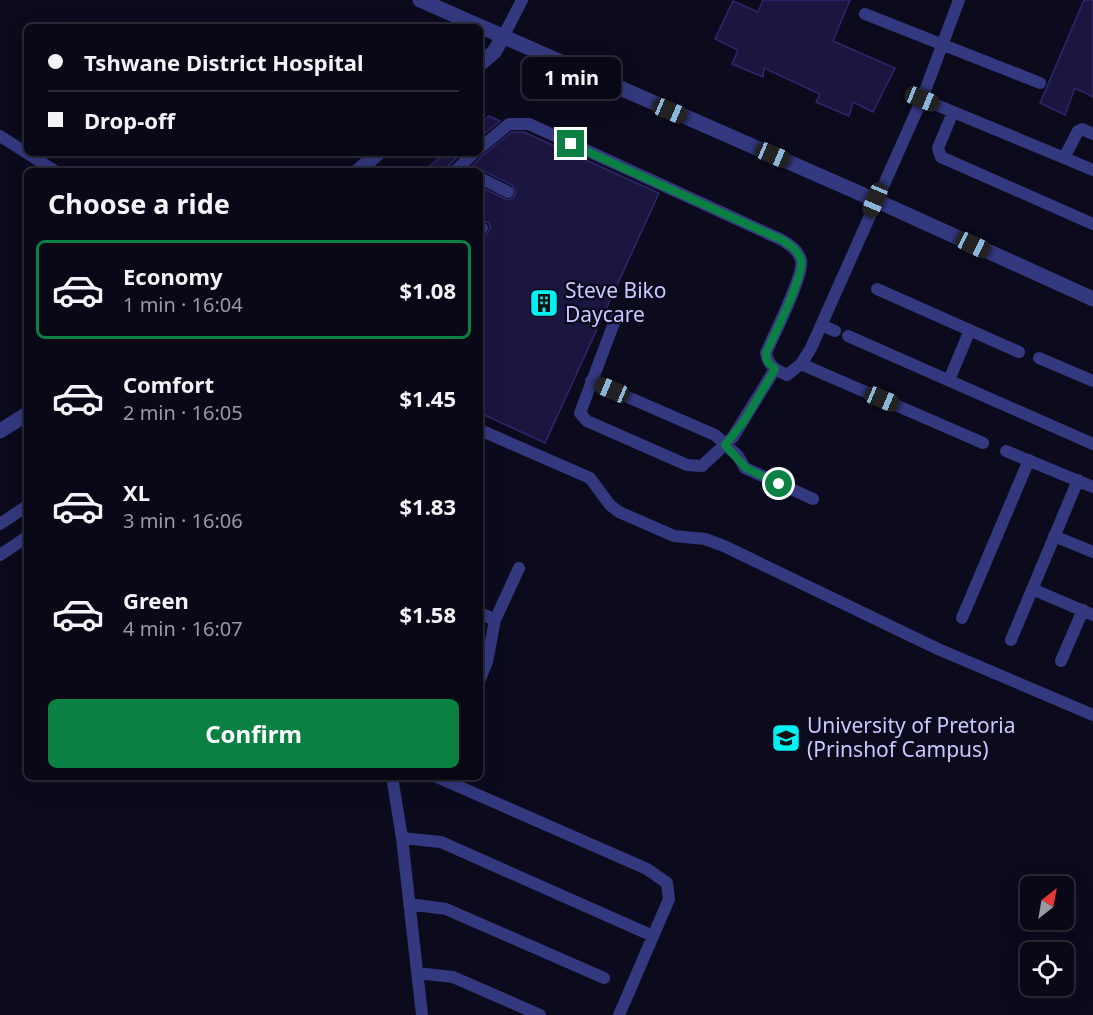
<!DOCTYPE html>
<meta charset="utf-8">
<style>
body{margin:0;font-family:"Noto Sans",sans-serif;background:#171623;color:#f1f3f6;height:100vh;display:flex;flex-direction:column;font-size:22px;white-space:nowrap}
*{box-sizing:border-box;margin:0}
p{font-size:20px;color:#999aa1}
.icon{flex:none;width:33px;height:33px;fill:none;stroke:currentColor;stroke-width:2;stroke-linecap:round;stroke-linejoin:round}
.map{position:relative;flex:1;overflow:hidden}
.drawer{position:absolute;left:24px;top:168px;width:459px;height:612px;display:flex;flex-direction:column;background:#090816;border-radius:9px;box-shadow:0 6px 24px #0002,0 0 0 2px #292935}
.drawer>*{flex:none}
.hud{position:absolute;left:24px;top:24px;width:459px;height:132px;border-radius:9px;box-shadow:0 6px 24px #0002,0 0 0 2px #292935;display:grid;align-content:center;height:132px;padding:0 24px;background:#090816}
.needle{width:39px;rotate:31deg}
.fabs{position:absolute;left:1020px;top:876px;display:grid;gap:12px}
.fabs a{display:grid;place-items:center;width:54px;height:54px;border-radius:9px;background:#090816;box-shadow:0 6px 24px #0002,0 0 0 2px #292935;font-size:30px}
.end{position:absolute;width:27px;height:27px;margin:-14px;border:8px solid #0b8043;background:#fff;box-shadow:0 0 0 3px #fff}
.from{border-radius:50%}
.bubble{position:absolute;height:42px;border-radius:9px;background:#090816;box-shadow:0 6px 24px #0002,0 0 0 2px #292935;font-size:20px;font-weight:700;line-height:42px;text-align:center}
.car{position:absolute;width:18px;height:36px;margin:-18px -9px;border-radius:8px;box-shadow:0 0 4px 2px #0007;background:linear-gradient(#222 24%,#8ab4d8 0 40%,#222 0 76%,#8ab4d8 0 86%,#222 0)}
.hud b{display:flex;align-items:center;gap:21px;height:57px;font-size:22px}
.hud b+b{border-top:2px solid #292935}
.hud i{width:15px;height:15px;background:#f1f3f6}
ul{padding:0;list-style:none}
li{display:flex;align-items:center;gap:18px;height:99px;margin:0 12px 9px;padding:0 12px;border:3px solid transparent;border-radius:9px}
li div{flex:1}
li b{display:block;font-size:22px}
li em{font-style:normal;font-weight:700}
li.selected{border-color:#0b8043}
li>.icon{width:54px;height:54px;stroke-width:1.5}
h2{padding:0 24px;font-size:27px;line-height:72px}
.cta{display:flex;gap:12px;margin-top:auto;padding:12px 24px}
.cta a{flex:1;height:69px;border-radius:9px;background:#0b8043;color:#fff;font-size:24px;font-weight:700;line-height:69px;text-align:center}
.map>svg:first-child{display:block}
</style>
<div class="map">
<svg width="1093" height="1015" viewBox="0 0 1093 1015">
<rect width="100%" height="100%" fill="#0c0b1e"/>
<path fill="#1b1640" stroke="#2f276d" stroke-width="1.5" d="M763 0H850L833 41 895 68 873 112 853 102 849 116 816 102 820 94 764 68 763 77 732 64 738 50 715 39 733 1 758 12Z
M1084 0H1093V97L1075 88 1065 115 1040 103Z
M489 116 500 121 480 137V124Z
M512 132H524L659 193 545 443 480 413V236L487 234 490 228 489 223 480 219V187L508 200 513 198 516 192 512 185 484 171H467L482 156Z
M445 153H462L449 165 447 171H424Z"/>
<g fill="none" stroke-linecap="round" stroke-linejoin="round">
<path stroke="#34387f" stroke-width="12" d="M865 14 1040 83
M503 37 522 0
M922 99 1093 170
M953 112 938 148 941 157 1093 224
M0 136 55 171
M480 148 509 124H529L782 240C790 245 798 250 801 260 805 274 773 336 766 353 768 366 776 370 787 375L801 364 811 348 922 99 959 0
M1064 158 1078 131 1082 129 1093 134
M455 171 474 153
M480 178 508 192
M480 227 482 228
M877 289 1019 352
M617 315 580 413 587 421 687 465 702 466 733 437 775 369
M821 325 835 331
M848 336 1093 444
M1039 358 1093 381
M801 364 983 443
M949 380 970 330
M591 381 715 435 738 456 745 468 813 499
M480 430 590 478 610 505 619 512 674 536 705 539 724 546 938 649 1093 715
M1006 451 1093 487
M0 524 27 506
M1054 536 1093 552
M0 555 27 537
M1032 589 1093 615
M480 613 495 620
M962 618 1029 460
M1011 640 1078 480
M1061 661 1083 610
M480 679 487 662 495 620 519 568
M392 777 402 838 422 1015
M437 777 647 869 667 883 669 899 619 1015
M402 838 441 842 653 936
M409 904 446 909 604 978
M417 973 453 977 540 1015"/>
<path stroke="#34387f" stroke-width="15" d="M420 0 875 200 1093 299
M480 64 494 52 503 37
M358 171 378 153
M0 431 27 414"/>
</g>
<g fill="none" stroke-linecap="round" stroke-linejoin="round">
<path stroke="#0b8043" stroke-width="8" d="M571 144 782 240C790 245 798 250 801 260 805 274 773 337 766 353L767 361 775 369 744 421 725 445 746 468 779 484"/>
</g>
<defs>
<g id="building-square" transform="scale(1.5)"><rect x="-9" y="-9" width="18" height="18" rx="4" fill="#00f1f3" stroke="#0c0b1e"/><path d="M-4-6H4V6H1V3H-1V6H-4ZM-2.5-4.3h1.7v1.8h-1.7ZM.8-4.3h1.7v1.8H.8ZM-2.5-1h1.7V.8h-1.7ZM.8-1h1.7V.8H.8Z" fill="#111"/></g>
<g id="university-square" transform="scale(1.5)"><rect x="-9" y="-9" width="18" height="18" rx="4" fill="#00f1f3" stroke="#0c0b1e"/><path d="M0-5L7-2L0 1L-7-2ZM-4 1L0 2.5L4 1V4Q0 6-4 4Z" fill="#111"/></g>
</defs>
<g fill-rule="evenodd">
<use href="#building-square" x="544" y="303"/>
<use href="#university-square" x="786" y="738"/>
</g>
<g text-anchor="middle" stroke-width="5" stroke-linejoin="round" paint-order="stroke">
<g font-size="21" fill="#c9c8ff" stroke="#0c0b1e" text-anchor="start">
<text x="565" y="298">Steve Biko<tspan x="565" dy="24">Daycare</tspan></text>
<text x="807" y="733">University of Pretoria<tspan x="807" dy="24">(Prinshof Campus)</tspan></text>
</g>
</g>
</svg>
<div class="fabs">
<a><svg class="needle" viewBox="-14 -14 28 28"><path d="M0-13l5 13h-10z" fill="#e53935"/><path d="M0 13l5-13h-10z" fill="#999aa1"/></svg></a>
<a><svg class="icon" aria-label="locate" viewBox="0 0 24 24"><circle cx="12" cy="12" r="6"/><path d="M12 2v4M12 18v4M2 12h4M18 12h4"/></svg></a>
</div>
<i class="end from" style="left:779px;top:484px"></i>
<i class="end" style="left:571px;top:144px"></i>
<div class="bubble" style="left:522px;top:57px;width:99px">1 min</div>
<i class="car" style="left:922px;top:99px;rotate:112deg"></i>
<i class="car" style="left:670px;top:111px;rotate:113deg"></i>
<i class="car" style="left:773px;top:155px;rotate:113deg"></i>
<i class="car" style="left:875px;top:200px;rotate:203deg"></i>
<i class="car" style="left:973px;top:245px;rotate:115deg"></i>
<i class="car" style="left:612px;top:390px;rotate:293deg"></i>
<i class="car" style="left:882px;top:399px;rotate:113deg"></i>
<div class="hud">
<b><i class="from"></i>Tshwane District Hospital</b>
<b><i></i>Drop-off</b>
</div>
<section class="drawer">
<h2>Choose a ride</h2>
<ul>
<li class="selected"><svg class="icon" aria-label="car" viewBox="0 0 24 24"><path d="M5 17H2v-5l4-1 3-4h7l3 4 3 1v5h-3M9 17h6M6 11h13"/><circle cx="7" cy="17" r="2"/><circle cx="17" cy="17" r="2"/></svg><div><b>Economy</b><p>1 min · 16:04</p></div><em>$1.08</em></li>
<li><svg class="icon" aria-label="car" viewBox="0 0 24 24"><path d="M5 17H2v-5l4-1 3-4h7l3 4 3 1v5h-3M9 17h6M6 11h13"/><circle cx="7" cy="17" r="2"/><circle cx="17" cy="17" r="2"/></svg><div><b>Comfort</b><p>2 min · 16:05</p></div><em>$1.45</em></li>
<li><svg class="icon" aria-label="car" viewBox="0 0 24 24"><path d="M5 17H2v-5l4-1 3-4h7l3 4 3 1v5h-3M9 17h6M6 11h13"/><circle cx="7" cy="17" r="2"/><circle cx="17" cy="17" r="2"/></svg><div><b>XL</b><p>3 min · 16:06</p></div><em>$1.83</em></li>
<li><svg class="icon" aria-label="car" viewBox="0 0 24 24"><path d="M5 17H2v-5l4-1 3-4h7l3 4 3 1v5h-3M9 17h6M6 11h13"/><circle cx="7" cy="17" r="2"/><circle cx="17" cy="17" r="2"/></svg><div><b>Green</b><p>4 min · 16:07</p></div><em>$1.58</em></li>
</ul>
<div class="cta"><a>Confirm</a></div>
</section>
</div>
